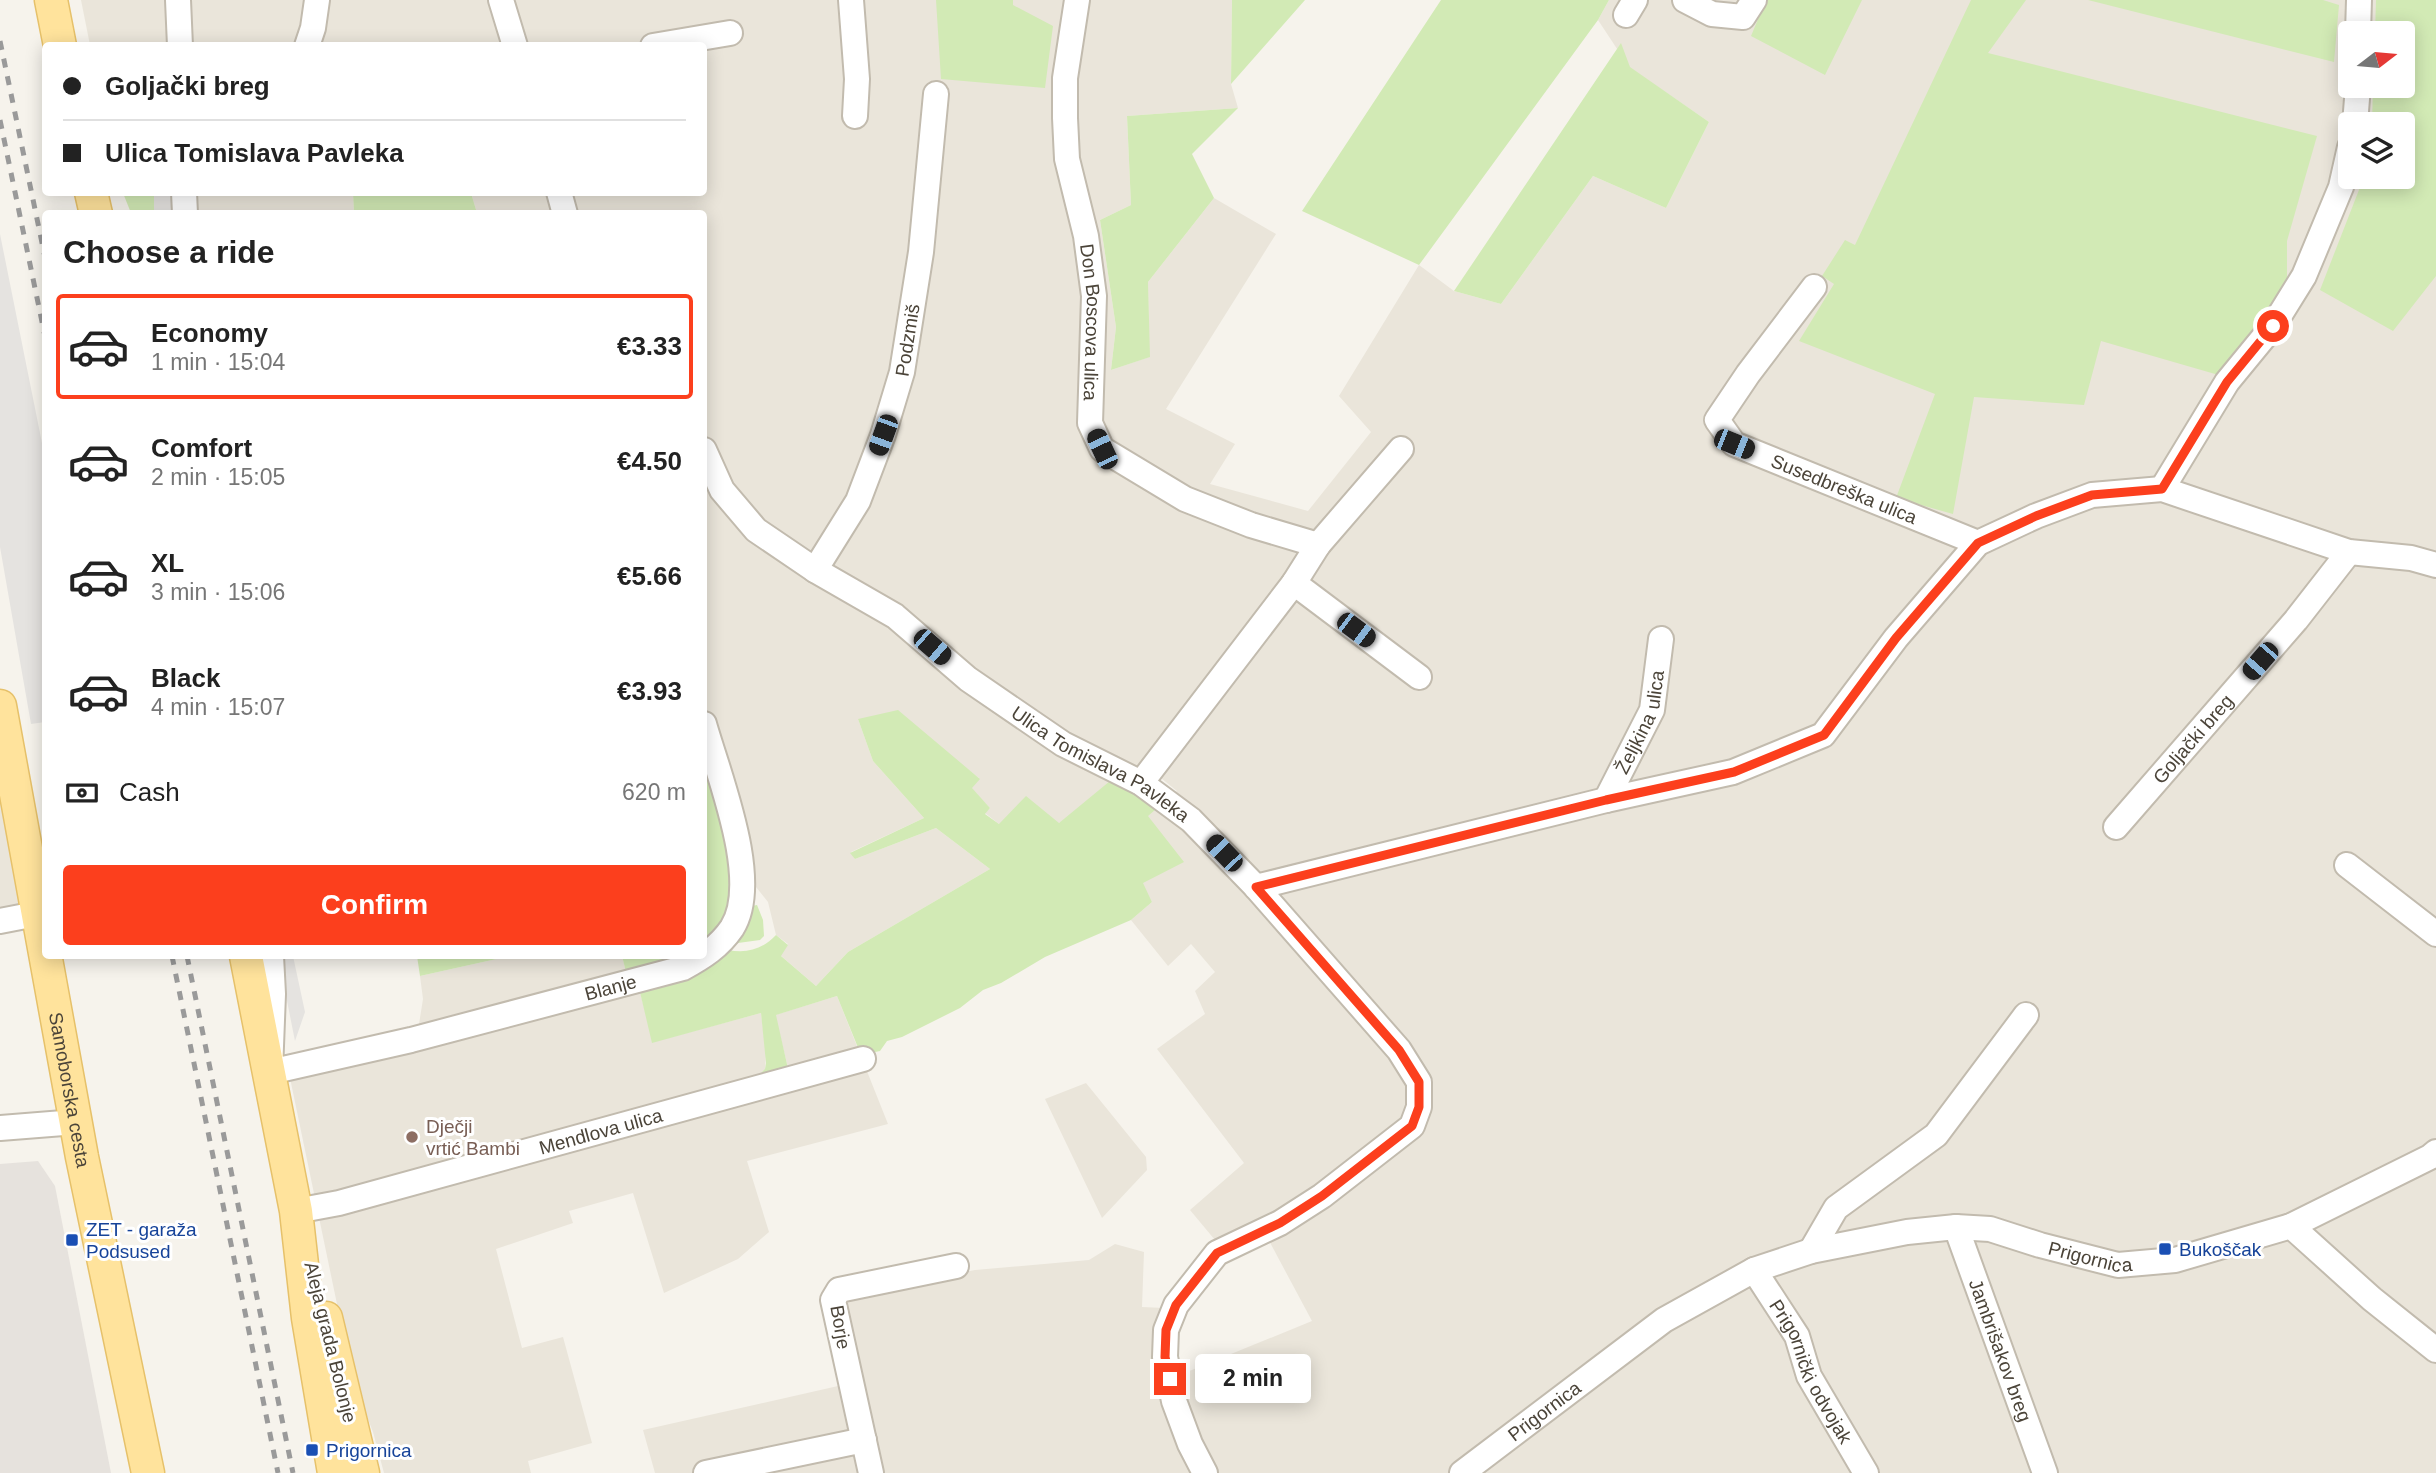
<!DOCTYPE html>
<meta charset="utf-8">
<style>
body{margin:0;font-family:Helvetica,sans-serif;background:#f6f6f6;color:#222;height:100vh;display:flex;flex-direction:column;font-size:26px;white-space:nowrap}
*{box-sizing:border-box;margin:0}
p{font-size:23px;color:#767676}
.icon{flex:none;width:38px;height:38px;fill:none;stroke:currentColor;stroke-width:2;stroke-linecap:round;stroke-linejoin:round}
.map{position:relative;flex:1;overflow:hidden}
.side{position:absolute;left:42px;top:210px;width:665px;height:749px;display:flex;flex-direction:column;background:#fff;border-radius:7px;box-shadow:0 4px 18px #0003}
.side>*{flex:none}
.guide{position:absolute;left:42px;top:42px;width:665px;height:154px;border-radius:7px;box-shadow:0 4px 18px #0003;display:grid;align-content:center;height:154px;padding:0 21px;background:#fff}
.needle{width:46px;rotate:74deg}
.tools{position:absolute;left:2338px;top:21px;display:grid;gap:14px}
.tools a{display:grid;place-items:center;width:77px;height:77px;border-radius:7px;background:#fff;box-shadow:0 4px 18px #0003;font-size:35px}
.end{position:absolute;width:32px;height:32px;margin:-16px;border:9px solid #fc3f1d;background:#fff;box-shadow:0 0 0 4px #fff}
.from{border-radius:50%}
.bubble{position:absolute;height:49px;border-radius:7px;background:#fff;box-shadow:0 4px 18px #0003;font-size:23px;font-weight:600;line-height:49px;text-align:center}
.car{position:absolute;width:21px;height:42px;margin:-21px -10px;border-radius:9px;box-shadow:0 0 5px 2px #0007;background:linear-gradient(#222 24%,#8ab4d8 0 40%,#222 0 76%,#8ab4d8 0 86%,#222 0)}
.guide b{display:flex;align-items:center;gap:24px;height:66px;font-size:26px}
.guide b+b{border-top:2px solid #e0e0e0}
.guide i{width:18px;height:18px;background:#222}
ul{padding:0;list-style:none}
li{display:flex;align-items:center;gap:21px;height:105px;margin:0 14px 10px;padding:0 7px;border:4px solid transparent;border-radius:7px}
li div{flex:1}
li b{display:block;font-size:26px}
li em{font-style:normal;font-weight:600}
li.current{border-color:#fc3f1d}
li>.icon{width:63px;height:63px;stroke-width:1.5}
h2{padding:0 21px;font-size:32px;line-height:84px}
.pay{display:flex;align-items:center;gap:18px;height:77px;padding:0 21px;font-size:26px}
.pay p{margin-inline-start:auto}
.button{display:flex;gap:14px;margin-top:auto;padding:14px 21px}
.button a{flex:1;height:80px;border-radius:7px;background:#fc3f1d;color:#fff;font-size:28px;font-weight:600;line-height:80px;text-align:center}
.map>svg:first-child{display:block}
</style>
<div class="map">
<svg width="2436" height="1473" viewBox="0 0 2436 1473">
<rect width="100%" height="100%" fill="#f6f3ec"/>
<path fill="#eae5da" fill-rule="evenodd" d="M81 0H1232L1231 84 1238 108 1127 116 1131 205 1100 220 1116 327 1111 370 1149 357 1148 282 1214 198 1276 234 1166 409 1235 444 1210 484 1308 511 1371 432 1339 396 1419 265 1454 291 1501 304 1593 176 1666 208 1709 122 1629 67 1598 20 1609 0H2436V1473H655L643 1430 860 1381 845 1315 846 1296 975 1270 1089 1260 1115 1244 1144 1252 1142 1307 1164 1308 1160 1383 1312 1321 1259 1222 1220 1246 1190 1210 1244 1163 1157 1049 1205 1014 1195 991 1215 972 1191 944 1168 966 1131 920 1152 902 1142 883 1147 815 1177 791 1156 774 1059 823 999 824 985 813 990 808 971 788 979 778 952 757 858 719 873 761 924 818 851 852 855 859 936 828 990 869 848 952 816 986 780 955 788 944 776 935 768 902 752 882 726 769 704 775V214L477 213 471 193 704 192V46L90 45ZM2350 33H2403V86H2350ZM2350 124H2403V177H2350Z
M194 193H353L354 213H195Z
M0 768 26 912 0 917Z
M510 956H622L631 990 639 988 653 1042 761 1013 766 1053 765 1069 793 1088 775 1015 837 996 888 1124 747 1161 769 1232 738 1259 664 1293 633 1193 569 1211 573 1223 496 1249 522 1348 563 1337 592 1443 528 1461 531 1473H384L373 1432 353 1381 290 1078 416 1043 423 999 420 976Z
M1086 1083 1146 1157 1147 1170 1102 1218 1045 1099Z"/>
<path fill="#e6e2dd" d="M38 1161 55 1186 111 1473H0V1164Z"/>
<path fill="#d2eab5" d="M936 0H1013V5L1053 26 1045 88 941 79Z
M1232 0H1305L1231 84Z
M1441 0H1609L1598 20 1419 265 1302 211Z
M1766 0H1862L1825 75 1751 36Z
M1971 0H2026L1988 53 2317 136 2287 241V291L2222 376 2101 341 2084 405 1974 397 1953 514 1896 498 1935 394 1799 341 1834 284 1822 276 1845 240 1855 245Z
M2088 0H2323L2339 5 2334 62Z
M2376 0H2436V276L2393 331 2320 290 2364 177H2403V124H2372L2373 86H2403V33H2375Z
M1621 43 1630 67 1709 122 1666 208 1593 176 1501 304 1454 291Z
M1238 108 1192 154 1214 198 1148 282 1150 357 1111 370 1116 327 1100 220 1131 205 1127 116Z
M123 193H154V213H131Z
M353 193H471L477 213H354Z
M898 710 980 779 972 788 990 808 985 814 999 824 1026 796 1059 823 1110 781 1163 803 1148 816 1184 862 1143 883 1152 902 1131 920 1045 957 1001 983 983 990 960 1008 902 1037 887 1041 880 1051 861 1055 837 996 776 1015 789 1073 757 1077 765 1069 766 1063 761 1013 652 1043 639 988 728 950C747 954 763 949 776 935L788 945 781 956 816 986 848 952 990 869 936 828 855 859 850 853 924 818 873 761 858 719Z
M712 773 738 859 735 903 704 949V775Z
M757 905 763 920 764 936 760 940 738 943 735 940 752 906Z
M417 956H510L420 976Z
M622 956H694L627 976Z"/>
<path fill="#e5e3e0" d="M154 193H172L173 213H154Z
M0 234 45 458V722L31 724 0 547Z
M278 956H293L305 1012 295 1041Z"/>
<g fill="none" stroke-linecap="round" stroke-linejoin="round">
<g stroke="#c2bbae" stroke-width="28">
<g id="minor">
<path d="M178 0 180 46"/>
<path d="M501 0 515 46"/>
<path d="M851 0 857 79 855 116"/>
<path id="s1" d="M1077 0 1065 78V118L1067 159 1086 236 1094 296 1090 423 1102 449 1185 499 1251 525 1318 545"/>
<path d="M1685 0 1712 14 1743 17 1754 0"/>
<path d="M1626 15 1635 0"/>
<path d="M2358 33 2359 0"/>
<path d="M307 46 313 28 317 0"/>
<path d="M653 46 730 33"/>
<path d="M2355 124 2358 86"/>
<path d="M184 192 185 214"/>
<path d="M559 192 565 214"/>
<path id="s2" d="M1814 287 1748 374 1717 420 1734 444 1978 543"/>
<path id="s3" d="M704 450 722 490 756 530 815 570 895 616 968 679 1063 744 1141 783 1191 820 1256 887 1399 1050 1419 1082V1107L1412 1126 1322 1196 1280 1223 1217 1253 1176 1305 1166 1330 1165 1357 1174 1401 1190 1444 1205 1473"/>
<path d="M2162 489 2227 382 2273 326 2304 276 2341 187 2350 147"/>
<path id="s4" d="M815 570 858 501 883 435 902 372 921 252 936 94"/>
<path d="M1294 583 1419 677"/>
<path d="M1141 783 1294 583 1318 545 1401 449"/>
<path id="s5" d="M1606 800 1652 710 1661 639"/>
<path id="s6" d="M2116 827 2296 620 2349 552"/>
<path d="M2347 865 2436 934"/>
<path d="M1256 887 1606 800 1733 772 1823 735 1896 638 1978 543 2036 516 2092 495 2162 489 2349 552 2411 558 2436 565"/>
<path d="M0 921 36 914"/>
<path id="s7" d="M271 956 273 994 270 1072 411 1040 683 968C703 957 719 947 732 928 762 881 718 774 704 724"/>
<path d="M0 1128 76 1122"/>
<path id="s8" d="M296 1211 339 1203 863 1059"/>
<path d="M2291 1226 2372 1299 2436 1350"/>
<path id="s9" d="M1956 1227 2045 1473"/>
<path d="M1811 1251 1836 1208 1936 1135 2026 1015"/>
<path id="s10" d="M1754 1270 1797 1336 1809 1376 1866 1473"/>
<path d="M706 1473 864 1440"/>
<path d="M871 1473 833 1300 839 1290 956 1266"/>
<path id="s11" d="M1462 1473 1664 1320 1754 1270 1811 1251 1907 1232 1956 1227 1990 1229 2040 1245 2118 1265 2175 1260 2291 1226 2430 1157 2436 1152"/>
</g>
</g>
<g stroke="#e6c16a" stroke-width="35">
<g id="major">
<path d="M51 0 60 46"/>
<path d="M91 192 96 214"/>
<path id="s12" d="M0 706 82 1157 148 1473"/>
<path d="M246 956 296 1211 308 1318 334 1473"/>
<path d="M326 1318 363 1473"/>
</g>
</g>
<use href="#minor" stroke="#fff" stroke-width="24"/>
<use href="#major" stroke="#ffe39c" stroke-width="32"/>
<path stroke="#9a9a9a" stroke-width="5" stroke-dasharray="9 9" stroke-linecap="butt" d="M0 41 46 262
M0 120 46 341
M172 956 278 1473
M187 956 293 1473"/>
</g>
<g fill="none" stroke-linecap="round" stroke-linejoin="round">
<path stroke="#fc3f1d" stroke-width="9" d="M1170 1379 1165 1357 1166 1330 1176 1305 1217 1253 1280 1223 1322 1196 1412 1126 1419 1107V1082L1399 1050 1256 887 1606 800 1734 772 1824 735 1896 638 1978 543 2036 516 2092 495 2162 489 2227 382 2273 326"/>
</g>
<circle fill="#8d6e63" stroke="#fff" stroke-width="2.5" cx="412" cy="1137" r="7"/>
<g fill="#1a4fb4" stroke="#fff" stroke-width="2.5">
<rect x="65" y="1233" width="14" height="14" rx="3.5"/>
<rect x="2158" y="1242" width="14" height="14" rx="3.5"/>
<rect x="305" y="1443" width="14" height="14" rx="3.5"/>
</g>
<g text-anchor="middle" stroke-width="6" stroke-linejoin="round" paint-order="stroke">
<g font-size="19" fill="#4b4439" stroke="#fff">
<text dy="7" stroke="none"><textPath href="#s1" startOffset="326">Don Boscova ulica</textPath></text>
<text dy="7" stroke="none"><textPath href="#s4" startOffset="250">Podzmiš</textPath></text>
<text dy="7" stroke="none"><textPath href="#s2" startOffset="313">Susedbreška ulica</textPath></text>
<text dy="7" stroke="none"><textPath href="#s5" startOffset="86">Željkina ulica</textPath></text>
<text dy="7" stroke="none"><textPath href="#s6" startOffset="117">Goljački breg</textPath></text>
<text dy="7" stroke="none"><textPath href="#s3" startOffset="514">Ulica Tomislava Pavleka</textPath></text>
<text dy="7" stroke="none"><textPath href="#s7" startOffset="467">Blanje</textPath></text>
<text dy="7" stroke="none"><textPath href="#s12" startOffset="390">Samoborska cesta</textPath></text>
<text dy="7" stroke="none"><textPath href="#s8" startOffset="315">Mendlova ulica</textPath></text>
<text dy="7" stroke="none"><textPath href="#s11" startOffset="702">Prigornica</textPath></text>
<text transform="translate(841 1327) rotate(80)" y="7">Borje</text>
<text transform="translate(331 1342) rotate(76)" y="7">Aleja grada Bolonje</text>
<text dy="7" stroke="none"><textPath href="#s9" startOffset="131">Jambrišakov breg</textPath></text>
<text dy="7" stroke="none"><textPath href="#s10" startOffset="117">Prigornički odvojak</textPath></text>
<text dy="7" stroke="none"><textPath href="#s11" startOffset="103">Prigornica</textPath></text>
</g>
<g font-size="19" fill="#785e54" stroke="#fff" text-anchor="start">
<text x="426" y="1133">Dječji<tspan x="426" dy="22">vrtić Bambi</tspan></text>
</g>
<g font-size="19" fill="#164399" stroke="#fff" text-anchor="start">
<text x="86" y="1236">ZET - garaža<tspan x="86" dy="22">Podsused</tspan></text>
<text x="2179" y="1256">Bukoščak</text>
<text x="326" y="1457">Prigornica</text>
</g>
</g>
</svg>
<div class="tools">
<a><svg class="needle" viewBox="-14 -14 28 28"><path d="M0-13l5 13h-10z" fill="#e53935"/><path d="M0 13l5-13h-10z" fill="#767676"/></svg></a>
<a><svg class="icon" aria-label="layers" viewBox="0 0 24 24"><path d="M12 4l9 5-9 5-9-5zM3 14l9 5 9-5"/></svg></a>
</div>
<i class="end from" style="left:2273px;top:326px"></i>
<i class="end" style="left:1170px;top:1379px"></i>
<div class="bubble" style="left:1195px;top:1354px;width:116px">2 min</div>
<i class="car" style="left:883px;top:435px;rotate:200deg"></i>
<i class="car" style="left:1734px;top:444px;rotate:112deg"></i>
<i class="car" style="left:1102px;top:449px;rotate:335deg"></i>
<i class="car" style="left:1356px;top:630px;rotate:127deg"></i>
<i class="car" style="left:932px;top:647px;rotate:131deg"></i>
<i class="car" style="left:2260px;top:661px;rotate:221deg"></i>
<i class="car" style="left:1224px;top:853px;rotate:316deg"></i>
<div class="guide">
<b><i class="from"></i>Goljački breg</b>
<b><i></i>Ulica Tomislava Pavleka</b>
</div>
<section class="side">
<h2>Choose a ride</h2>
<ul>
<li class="current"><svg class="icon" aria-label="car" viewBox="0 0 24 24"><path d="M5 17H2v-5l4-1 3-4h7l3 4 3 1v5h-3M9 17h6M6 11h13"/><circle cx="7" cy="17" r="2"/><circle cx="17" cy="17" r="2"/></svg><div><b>Economy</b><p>1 min · 15:04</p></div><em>€3.33</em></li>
<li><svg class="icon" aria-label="car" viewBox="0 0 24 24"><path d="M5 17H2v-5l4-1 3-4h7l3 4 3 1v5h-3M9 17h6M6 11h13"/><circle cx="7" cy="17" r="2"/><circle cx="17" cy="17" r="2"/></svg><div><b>Comfort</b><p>2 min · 15:05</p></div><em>€4.50</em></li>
<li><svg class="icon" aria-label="car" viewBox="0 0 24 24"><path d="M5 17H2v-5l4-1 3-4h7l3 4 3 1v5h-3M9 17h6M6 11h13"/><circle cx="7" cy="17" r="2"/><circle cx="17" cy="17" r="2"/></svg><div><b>XL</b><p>3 min · 15:06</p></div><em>€5.66</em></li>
<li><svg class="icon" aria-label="car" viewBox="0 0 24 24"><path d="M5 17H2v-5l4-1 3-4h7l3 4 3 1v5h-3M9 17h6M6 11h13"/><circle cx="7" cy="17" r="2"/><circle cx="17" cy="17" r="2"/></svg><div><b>Black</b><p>4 min · 15:07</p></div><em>€3.93</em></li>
</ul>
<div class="pay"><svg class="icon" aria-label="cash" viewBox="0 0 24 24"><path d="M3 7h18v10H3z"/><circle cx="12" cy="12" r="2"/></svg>Cash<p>620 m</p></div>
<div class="button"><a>Confirm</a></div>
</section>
</div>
